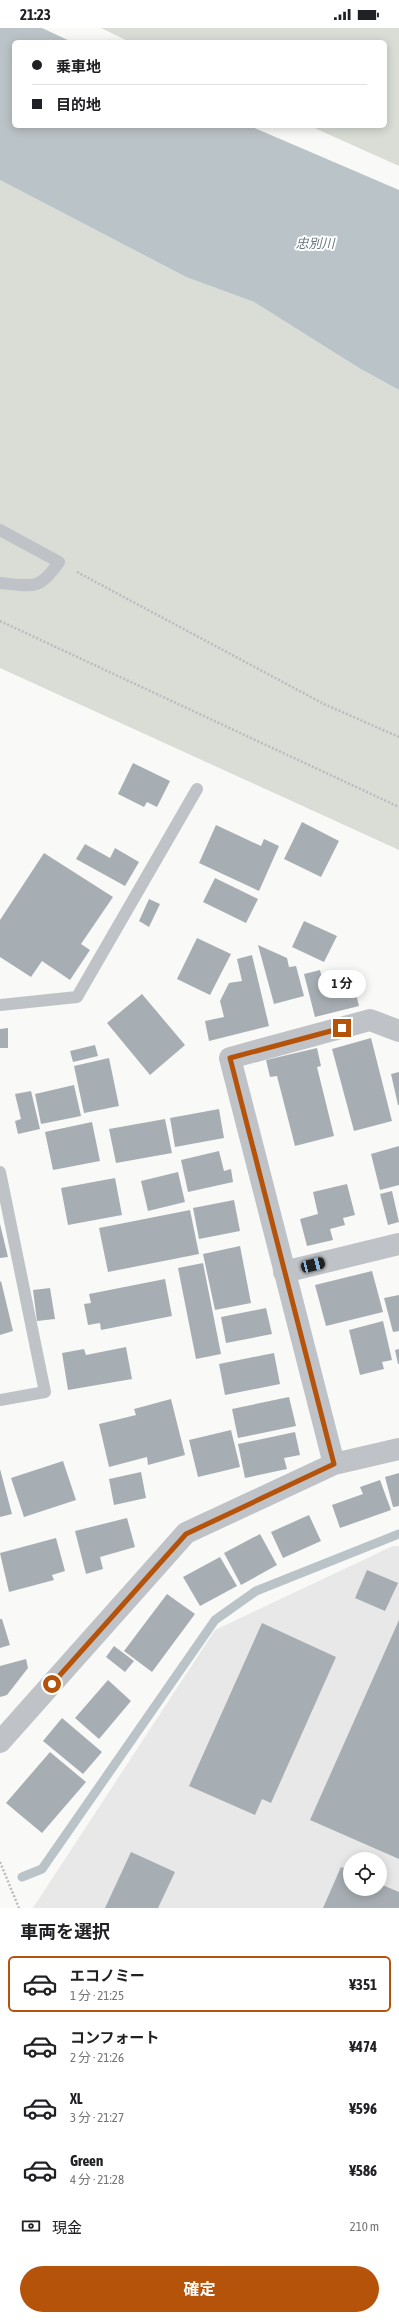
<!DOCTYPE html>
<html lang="ja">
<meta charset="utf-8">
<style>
body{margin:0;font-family:"Asap Condensed","Noto Sans JP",sans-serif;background:#f2f2f2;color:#202124;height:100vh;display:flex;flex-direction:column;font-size:15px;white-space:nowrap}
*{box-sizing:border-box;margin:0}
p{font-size:13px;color:#757577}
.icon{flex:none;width:22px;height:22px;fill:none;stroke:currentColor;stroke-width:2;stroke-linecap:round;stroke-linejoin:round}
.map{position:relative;height:1880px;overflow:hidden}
.drawer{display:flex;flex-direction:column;background:#fff;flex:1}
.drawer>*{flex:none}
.hud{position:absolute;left:12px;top:12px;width:375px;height:88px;border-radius:6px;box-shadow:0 2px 10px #0003;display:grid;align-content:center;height:88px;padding:0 20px;background:#fff}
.fabs{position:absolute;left:343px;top:1824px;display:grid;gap:8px}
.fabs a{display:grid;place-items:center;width:44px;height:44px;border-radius:50%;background:#fff;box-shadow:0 2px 10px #0003;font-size:20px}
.end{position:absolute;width:18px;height:18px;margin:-9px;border:5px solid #b45309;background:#fff;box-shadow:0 0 0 2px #fff}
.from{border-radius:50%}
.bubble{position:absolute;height:28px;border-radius:14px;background:#fff;box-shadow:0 2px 10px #0003;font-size:13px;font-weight:700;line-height:28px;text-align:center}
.car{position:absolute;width:12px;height:24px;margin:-12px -6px;border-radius:5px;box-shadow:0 0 3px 1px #0007;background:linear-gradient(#222 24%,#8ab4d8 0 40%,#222 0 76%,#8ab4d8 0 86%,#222 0)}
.hud b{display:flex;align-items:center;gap:14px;height:38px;font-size:15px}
.hud b+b{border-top:1px solid #e0e0e0}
.hud i{width:10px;height:10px;background:#202124}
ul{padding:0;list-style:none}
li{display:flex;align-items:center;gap:12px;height:56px;margin:0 8px 6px;padding:0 12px;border:2px solid transparent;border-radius:6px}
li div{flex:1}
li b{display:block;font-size:15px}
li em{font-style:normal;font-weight:700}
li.selected{border-color:#b45309}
li>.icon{width:36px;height:36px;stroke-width:1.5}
h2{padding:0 20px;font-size:18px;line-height:48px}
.pay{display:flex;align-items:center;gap:10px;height:44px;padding:0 20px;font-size:15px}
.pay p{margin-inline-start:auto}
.button{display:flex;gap:8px;margin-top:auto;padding:8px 20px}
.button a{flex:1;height:46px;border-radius:24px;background:#b45309;color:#fff;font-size:16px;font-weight:700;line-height:46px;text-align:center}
.status{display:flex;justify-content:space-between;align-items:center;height:28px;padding:0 20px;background:#fff;direction:ltr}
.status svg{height:11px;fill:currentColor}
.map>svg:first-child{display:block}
</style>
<div class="status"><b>21:23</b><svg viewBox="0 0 49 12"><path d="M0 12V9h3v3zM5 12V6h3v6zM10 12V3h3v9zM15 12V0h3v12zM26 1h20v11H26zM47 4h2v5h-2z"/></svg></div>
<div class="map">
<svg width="399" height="1880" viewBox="0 0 399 1880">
<rect width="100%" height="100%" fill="#f9f9f7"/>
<path fill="#e7e8e7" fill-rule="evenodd" d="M393 1518H399V1880H33L215 1602ZM350 1831H380V1861H350Z"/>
<path fill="#d9ddd6" d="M101 0H399V138L310 98H385V14H130Z
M0 152 186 249 254 274 359 340 399 362V822L0 640Z"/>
<path fill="#bac3c7" d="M0 0H42L72 14H14V98H250L399 162V362L359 340 254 274 186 249 0 152Z"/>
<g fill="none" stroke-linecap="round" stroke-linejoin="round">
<path stroke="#bac3c7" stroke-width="9" d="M22 1849 42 1841 215 1592 256 1563 399 1506"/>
</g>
<path fill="#a7aeb3" d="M133 735 170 753 157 779 147 774 144 779 118 766Z
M302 794 339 813 321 849 284 831Z
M216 797 261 818 264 811 279 818 259 863 199 835Z
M85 816 110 830 115 820 139 834 125 858 76 831Z
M44 825 113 869 81 916 90 922 70 952 42 933 31 949 0 929V892Z
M215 850 258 871 246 895 203 874Z
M149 871 160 876 149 899 139 893Z
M304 893 337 908 324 934 292 919Z
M197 910 231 926 210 967 177 951Z
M258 917 287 930 289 939 296 938 304 968 274 976Z
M252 927 269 998 209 1013 205 993 224 989 220 973 229 955 242 953 237 931Z
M320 942 322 950 339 946 341 956 353 953 359 978 315 989 304 946Z
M142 966 185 1017 150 1047 107 995Z
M8 1000V1020H0V1001Z
M371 1010 392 1093 354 1103 332 1021Z
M95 1017 98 1028 73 1034 70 1023Z
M317 1020 321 1038 317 1039 334 1108 295 1118 277 1048 270 1049 266 1032Z
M109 1030 119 1078 84 1085 74 1038Z
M399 1044V1077H398L391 1046Z
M74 1057 81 1088 41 1096 35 1066Z
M31 1063 40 1101 18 1106 15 1093 21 1091 15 1066Z
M219 1081 224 1110 175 1119 170 1090Z
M165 1091 172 1125 116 1135 109 1101Z
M92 1094 100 1133 53 1142 45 1104Z
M399 1118V1157L380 1162 371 1126Z
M219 1123 224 1143 231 1141 233 1154 188 1164 181 1132Z
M178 1144 185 1174 148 1183 141 1153Z
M115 1150 122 1187 68 1197 61 1160Z
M347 1156 355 1187 343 1190 345 1197 330 1201 333 1212 307 1218 300 1191 318 1186 313 1164Z
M392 1163 399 1194 388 1197 380 1166Z
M234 1172 240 1203 199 1211 193 1180Z
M190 1182 199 1226 108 1244 99 1200Z
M0 1196 8 1229 0 1230Z
M240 1218 251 1275 215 1282 203 1226Z
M203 1235 221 1326 196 1331 178 1240Z
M372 1243 383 1284 326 1298 315 1257Z
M165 1251 172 1288 101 1302 100 1295 88 1297 84 1276 91 1275 89 1266Z
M1 1253 13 1303 0 1307V1254Z
M50 1260 55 1291 37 1293 33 1262Z
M399 1267V1303L393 1304 384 1270Z
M266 1280 272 1306 226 1315 221 1289Z
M383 1293 392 1332 382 1334 384 1341 360 1347 349 1302Z
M126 1319 132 1351 68 1362 62 1325 84 1321 86 1327Z
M399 1321V1336H398L395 1322Z
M274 1325 280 1356 225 1367 219 1336Z
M289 1369 296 1398 238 1410 232 1381Z
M171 1371 185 1427 148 1437 147 1429 109 1439 99 1396 136 1387 134 1381Z
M231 1402 240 1439 198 1449 189 1412Z
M295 1404 300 1427 284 1430 287 1441 245 1450 238 1416Z
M63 1433 76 1472 24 1489 11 1450Z
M0 1441 12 1486 0 1489Z
M141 1444 146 1470 114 1477 109 1451Z
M399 1445V1478L393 1479 385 1449Z
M380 1452 391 1482 340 1500 332 1477 363 1466 360 1459Z
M309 1487 321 1513 283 1530 271 1504Z
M127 1490 135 1519 100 1529 103 1541 86 1546 75 1503Z
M260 1506 277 1537 241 1557 224 1525Z
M56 1510 65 1543 52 1547 54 1552 9 1564 0 1525Z
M220 1529 237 1558 200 1578 183 1549Z
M367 1542 398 1555 385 1583 355 1570Z
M167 1566 195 1586 152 1644 124 1623Z
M0 1591H2L10 1617 0 1620Z
M399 1592V1831L310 1792Z
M262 1595 336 1629 271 1775 262 1771 255 1787 189 1758Z
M114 1618 134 1633 125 1644 106 1629Z
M26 1631 28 1640 7 1667 0 1669V1638Z
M108 1652 131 1673 99 1711 75 1690Z
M62 1690 102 1724 83 1746 43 1713Z
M50 1724 86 1754 42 1805 6 1775Z
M131 1824 175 1844 158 1880H105Z
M341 1839 350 1843V1861H380V1856L399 1864V1880H323Z"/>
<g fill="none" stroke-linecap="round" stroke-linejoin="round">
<path stroke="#b9bcbe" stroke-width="2.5" stroke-dasharray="2 2" stroke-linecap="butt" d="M77 544 324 676 399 709
M0 593 399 779
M0 1834 19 1880"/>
<path stroke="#bfc2c6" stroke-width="12" d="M0 502 59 534C39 563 33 558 0 555
M0 977 77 969 197 761
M0 1144 45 1364 0 1372"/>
<path stroke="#bfc2c6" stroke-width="22" d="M284 1244 399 1216
M334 1436 230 1030 370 992 399 1003
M0 1714 186 1505 334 1436 399 1421"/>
</g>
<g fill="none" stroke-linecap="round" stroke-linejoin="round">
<path stroke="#b45309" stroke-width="5" d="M52 1656 186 1506 334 1436 230 1030 342 1000"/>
</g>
<g text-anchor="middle" stroke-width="4" stroke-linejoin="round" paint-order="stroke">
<g font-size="13" font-style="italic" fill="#67787f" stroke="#fff">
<text x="315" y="220">忠別川</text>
</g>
</g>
</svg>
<div class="fabs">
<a><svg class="icon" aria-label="locate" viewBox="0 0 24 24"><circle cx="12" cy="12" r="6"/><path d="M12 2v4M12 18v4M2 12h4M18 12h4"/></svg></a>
</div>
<i class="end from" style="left:52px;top:1656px"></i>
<i class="end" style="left:342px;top:1000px"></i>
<div class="bubble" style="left:318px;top:942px;width:48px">1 分</div>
<i class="car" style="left:313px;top:1237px;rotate:76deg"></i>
<div class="hud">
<b><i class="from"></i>乗車地</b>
<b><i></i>目的地</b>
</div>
</div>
<section class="drawer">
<h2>車両を選択</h2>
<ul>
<li class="selected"><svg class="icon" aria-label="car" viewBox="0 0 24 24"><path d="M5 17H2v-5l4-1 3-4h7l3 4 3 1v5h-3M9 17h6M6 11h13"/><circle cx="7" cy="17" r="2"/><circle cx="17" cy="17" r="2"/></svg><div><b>エコノミー</b><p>1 分 · 21:25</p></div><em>¥351</em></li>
<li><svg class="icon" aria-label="car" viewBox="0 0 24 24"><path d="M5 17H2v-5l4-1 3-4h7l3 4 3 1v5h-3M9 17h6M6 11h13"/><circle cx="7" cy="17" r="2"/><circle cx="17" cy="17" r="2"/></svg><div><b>コンフォート</b><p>2 分 · 21:26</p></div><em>¥474</em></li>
<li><svg class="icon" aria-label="car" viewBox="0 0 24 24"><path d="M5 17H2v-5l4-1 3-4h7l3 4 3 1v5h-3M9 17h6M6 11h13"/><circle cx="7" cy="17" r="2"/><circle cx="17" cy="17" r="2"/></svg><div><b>XL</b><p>3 分 · 21:27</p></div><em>¥596</em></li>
<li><svg class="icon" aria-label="car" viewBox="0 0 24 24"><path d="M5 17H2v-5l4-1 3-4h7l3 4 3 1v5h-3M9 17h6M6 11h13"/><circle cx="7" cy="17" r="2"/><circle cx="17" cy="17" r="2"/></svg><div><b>Green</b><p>4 分 · 21:28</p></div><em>¥586</em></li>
</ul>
<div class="pay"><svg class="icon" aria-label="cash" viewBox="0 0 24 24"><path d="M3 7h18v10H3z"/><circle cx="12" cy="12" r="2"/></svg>現金<p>210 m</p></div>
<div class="button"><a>確定</a></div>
</section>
